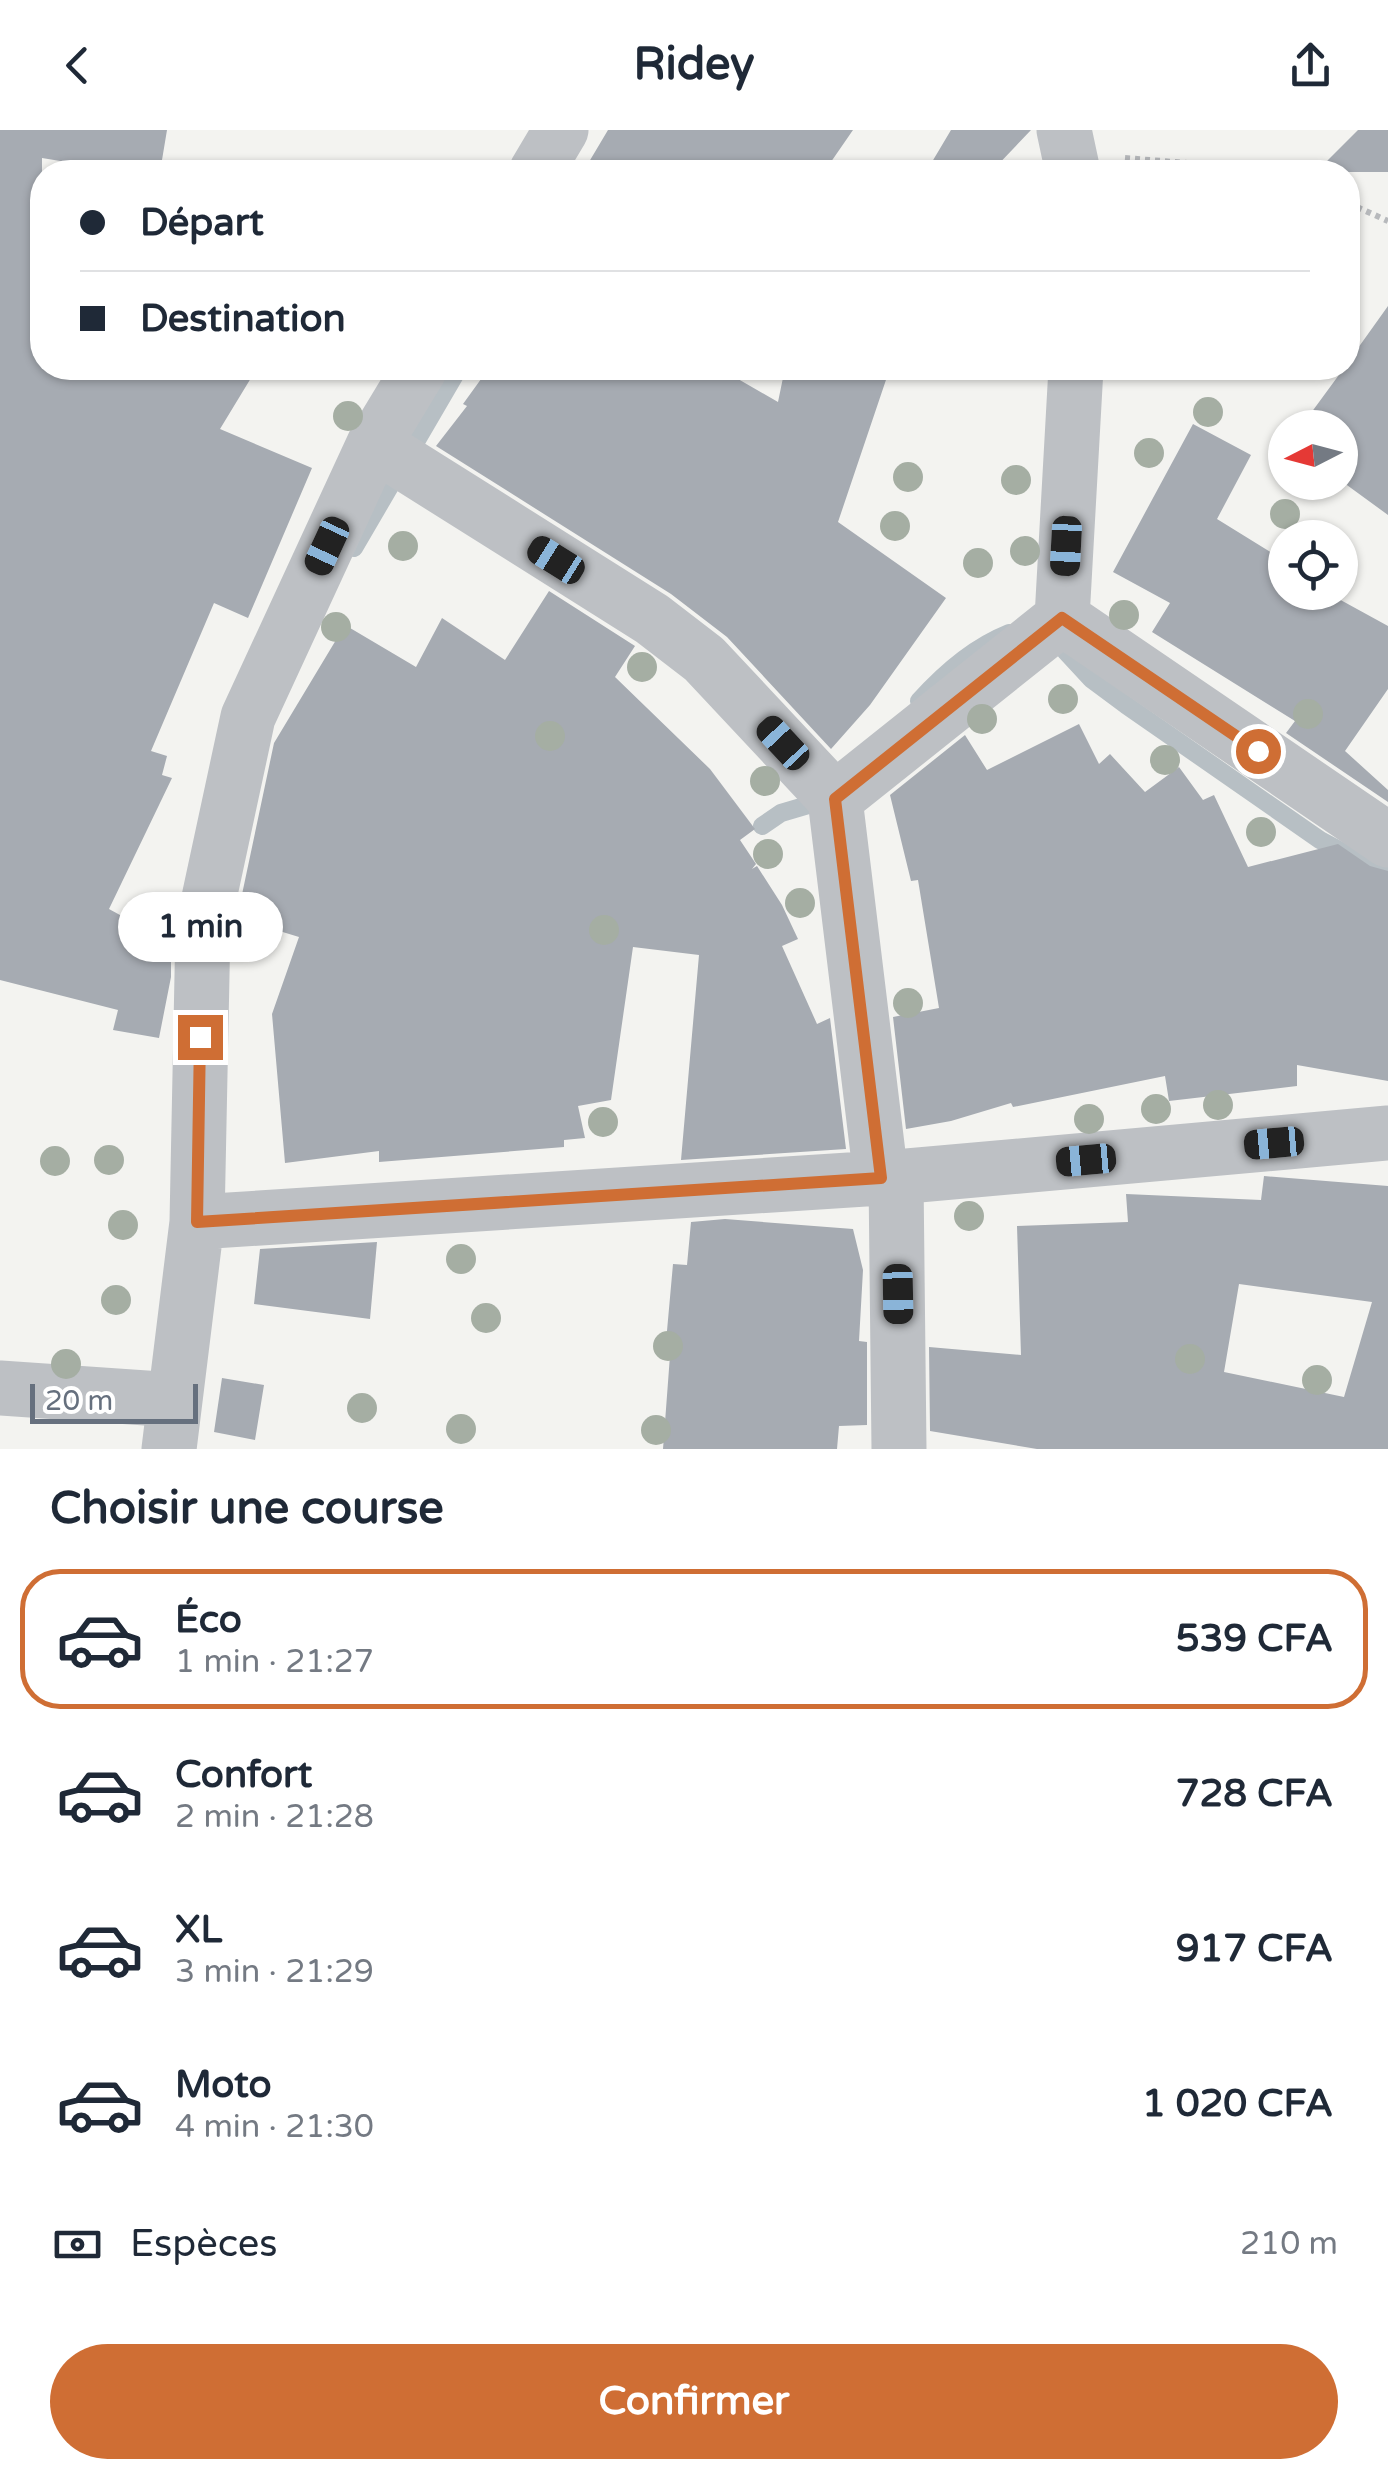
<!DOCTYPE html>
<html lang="fr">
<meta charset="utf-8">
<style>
body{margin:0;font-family:"Varela Round",sans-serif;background:#f2f2f3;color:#1f2937;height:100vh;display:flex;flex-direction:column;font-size:38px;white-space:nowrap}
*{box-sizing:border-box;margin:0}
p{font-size:32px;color:#747a83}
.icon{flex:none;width:55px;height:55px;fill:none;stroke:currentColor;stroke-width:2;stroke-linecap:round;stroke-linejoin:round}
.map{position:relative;height:1319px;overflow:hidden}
.side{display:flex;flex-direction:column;background:#fff;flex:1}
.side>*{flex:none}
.guide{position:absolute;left:30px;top:30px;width:1330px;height:220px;border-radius:40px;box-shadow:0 2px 8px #0004;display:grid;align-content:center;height:220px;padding:0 50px;background:#fff}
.needle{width:65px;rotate:264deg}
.controls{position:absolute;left:1268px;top:280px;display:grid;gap:20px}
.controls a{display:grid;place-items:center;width:90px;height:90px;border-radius:50%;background:#fff;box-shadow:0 2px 8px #0004;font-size:50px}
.scale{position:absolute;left:30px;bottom:25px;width:168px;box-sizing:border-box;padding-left:10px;border:5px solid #66707e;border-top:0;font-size:28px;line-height:35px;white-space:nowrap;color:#66707e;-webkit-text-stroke:8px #fff;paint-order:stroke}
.end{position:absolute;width:45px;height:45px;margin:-22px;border:12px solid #cf6e34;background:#fff;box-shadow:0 0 0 5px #fff}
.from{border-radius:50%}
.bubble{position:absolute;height:70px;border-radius:35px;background:#fff;box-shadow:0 2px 8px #0004;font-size:32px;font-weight:700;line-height:70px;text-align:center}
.car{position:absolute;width:30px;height:60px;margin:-30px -15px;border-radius:12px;box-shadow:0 0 8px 2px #0007;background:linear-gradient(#222 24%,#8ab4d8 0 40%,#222 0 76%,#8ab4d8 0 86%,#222 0)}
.guide b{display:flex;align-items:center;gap:35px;height:95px;font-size:38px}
.guide b+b{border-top:2px solid #e0e1e3}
.guide i{width:25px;height:25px;background:#1f2937}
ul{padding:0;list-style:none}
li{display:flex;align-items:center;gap:30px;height:140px;margin:0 20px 15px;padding:0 30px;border:5px solid transparent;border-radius:40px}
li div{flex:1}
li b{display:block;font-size:38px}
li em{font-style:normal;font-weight:700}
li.current{border-color:#cf6e34}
li>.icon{width:90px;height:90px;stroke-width:1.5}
h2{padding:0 50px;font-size:45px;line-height:120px}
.pay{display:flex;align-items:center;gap:25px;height:110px;padding:0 50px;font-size:38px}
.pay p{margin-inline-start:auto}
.button{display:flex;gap:20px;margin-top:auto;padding:20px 50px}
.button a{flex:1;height:115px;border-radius:60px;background:#cf6e34;color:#fff;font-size:40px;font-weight:700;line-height:115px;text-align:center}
header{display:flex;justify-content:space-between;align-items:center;height:130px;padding:0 50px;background:#fff;font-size:45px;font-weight:700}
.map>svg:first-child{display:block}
</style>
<header><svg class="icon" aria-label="back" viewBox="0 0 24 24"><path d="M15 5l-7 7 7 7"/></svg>Ridey<svg class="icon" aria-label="share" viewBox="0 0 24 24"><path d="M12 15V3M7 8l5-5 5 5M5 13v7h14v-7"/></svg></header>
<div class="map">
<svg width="1388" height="1319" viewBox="0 0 1388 1319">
<rect width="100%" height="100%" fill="#f3f3f0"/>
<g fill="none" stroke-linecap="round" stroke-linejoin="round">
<path stroke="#b7bfc4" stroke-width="18" d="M354 418 459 238
M1058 508 1066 522 1091 549 1126 575 1320 710 1388 746
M919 571C944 543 974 517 1009 503
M762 696 781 683 825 670"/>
</g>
<path fill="#a6abb2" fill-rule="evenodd" d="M0 0H167L160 42H127L42 28V238H257L220 299 312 338 248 488 214 473 151 621 167 626 162 645 172 648 109 779 171 813V847L159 908 113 900 118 880 0 850Z
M608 0H853L824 42H583Z
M951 0H1031L991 42H926Z
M1358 0H1388V42H1316Z
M1388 176V385L1340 350V298H1300L1344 238H1348V232Z
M489 238H719L778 272 785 238H890L838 392 946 468 870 575 831 619 727 507 671 464 436 316 467 276 463 274Z
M1193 294 1251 325 1217 389 1285 431V462H1326L1388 496V559L1345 621 1388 660V672L1286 603 1295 591 1152 502 1170 473 1113 442Z
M549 461 635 516 615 547 710 639 755 699 740 710 756 734 752 739 757 736 782 775 798 809 782 816 817 894 830 888 846 1019 681 1030 699 825 633 817 611 970 578 976 585 1008 564 1010V1017L379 1032V1021L285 1033 272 884 299 807 237 788 274 613 345 495 416 537 442 488 505 530Z
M1079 594 1099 634 1110 624 1145 662 1179 637 1203 670 1214 665 1248 737 1338 714 1370 736 1388 741V951L1297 935V956L1169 971 1165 946 1013 977 1011 973 951 991 906 999 893 887 939 878 918 750 911 751 890 665 965 605 987 640Z
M1264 1046 1388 1056V1319H1037L930 1301 929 1217 1021 1225 1017 1096 1128 1092 1126 1064 1261 1070ZM1239 1154 1372 1172 1344 1267 1224 1242Z
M725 1089 853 1099 863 1140 859 1211 867 1212V1295L839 1296 837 1319H663L671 1212H666L673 1134 687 1135 691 1092Z
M377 1112 370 1189 254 1174 260 1119Z
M222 1248 264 1255 255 1310 214 1302Z"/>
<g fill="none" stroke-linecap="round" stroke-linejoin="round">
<path stroke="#b7b9bc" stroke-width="6" stroke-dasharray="5 5" stroke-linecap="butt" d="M1125 28 1236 37 1257 42
M1348 73 1388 91"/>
<path stroke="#bdc0c4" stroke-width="55" d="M1064 0 1073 42
M536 42 561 0
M374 314 652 489 704 529 835 669 881 1048
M1062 488 1388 710
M835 669 1062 488 1076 238
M896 1047 899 1319
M197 1092 896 1047 1388 1003
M0 1258 175 1270
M169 1319 197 1092 203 796 248 587 374 314 420 238"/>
</g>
<g fill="#a5aea3">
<circle cx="1208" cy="282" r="15"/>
<circle cx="348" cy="286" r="15"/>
<circle cx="1149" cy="323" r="15"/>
<circle cx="908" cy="347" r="15"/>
<circle cx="1016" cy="350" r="15"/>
<circle cx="1285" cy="384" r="15"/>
<circle cx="895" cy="396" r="15"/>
<circle cx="403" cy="416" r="15"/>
<circle cx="1025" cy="421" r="15"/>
<circle cx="978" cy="433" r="15"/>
<circle cx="1124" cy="485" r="15"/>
<circle cx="336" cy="497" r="15"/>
<circle cx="642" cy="537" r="15"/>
<circle cx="1063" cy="569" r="15"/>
<circle cx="1308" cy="584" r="15"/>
<circle cx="982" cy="589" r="15"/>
<circle cx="550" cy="606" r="15"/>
<circle cx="1165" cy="630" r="15"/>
<circle cx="765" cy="651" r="15"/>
<circle cx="1261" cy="702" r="15"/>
<circle cx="768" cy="724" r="15"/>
<circle cx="800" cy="773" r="15"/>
<circle cx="604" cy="800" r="15"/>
<circle cx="908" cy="873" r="15"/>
<circle cx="1218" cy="975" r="15"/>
<circle cx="1156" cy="979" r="15"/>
<circle cx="1089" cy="989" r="15"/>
<circle cx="603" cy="992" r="15"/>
<circle cx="109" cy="1030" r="15"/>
<circle cx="55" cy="1031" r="15"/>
<circle cx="969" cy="1086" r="15"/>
<circle cx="123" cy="1095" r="15"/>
<circle cx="461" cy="1129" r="15"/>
<circle cx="116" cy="1170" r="15"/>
<circle cx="486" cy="1188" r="15"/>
<circle cx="668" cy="1216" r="15"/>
<circle cx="1190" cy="1229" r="15"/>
<circle cx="66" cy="1234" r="15"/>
<circle cx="1317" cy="1250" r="15"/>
<circle cx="362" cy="1278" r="15"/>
<circle cx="461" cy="1299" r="15"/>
<circle cx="656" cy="1300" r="15"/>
</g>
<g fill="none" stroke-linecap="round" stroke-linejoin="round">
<path stroke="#cf6e34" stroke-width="12" d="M200 907 197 1092 881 1048 835 669 1062 488 1258 621"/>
</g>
</svg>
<div class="controls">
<a><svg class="needle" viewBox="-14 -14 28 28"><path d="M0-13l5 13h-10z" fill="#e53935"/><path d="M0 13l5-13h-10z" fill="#747a83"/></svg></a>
<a><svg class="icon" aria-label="locate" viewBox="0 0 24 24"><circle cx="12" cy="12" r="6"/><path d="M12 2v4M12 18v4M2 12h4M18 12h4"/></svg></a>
</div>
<div class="scale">20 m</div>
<i class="end from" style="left:1258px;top:621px"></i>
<i class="end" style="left:200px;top:907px"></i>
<div class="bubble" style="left:118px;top:762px;width:165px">1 min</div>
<i class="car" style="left:327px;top:416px;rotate:205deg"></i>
<i class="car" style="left:1066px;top:416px;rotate:183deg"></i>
<i class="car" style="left:556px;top:430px;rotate:302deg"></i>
<i class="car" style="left:783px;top:613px;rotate:317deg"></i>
<i class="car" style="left:1274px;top:1013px;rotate:265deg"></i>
<i class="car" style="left:1086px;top:1030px;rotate:265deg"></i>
<i class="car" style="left:898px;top:1164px;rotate:179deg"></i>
<div class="guide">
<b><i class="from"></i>Départ</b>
<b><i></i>Destination</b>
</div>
</div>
<section class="side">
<h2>Choisir une course</h2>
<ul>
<li class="current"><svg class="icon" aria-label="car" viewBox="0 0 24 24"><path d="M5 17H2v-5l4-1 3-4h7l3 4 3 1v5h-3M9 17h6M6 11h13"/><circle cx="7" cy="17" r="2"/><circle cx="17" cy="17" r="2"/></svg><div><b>Éco</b><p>1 min · 21:27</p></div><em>539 CFA</em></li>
<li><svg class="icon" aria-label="car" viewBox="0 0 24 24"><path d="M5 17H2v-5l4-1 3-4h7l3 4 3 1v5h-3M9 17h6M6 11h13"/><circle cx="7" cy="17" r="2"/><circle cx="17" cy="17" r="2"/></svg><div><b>Confort</b><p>2 min · 21:28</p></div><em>728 CFA</em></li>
<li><svg class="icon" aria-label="car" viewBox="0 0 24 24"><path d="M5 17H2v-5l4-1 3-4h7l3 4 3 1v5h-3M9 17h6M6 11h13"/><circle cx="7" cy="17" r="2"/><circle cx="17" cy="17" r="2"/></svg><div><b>XL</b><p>3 min · 21:29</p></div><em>917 CFA</em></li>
<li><svg class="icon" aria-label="car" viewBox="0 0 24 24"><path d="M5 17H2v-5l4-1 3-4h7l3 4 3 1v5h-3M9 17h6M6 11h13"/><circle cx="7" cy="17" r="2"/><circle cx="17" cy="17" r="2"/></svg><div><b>Moto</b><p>4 min · 21:30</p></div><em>1 020 CFA</em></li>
</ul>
<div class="pay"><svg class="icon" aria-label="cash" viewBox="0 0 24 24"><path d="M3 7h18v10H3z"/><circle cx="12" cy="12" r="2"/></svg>Espèces<p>210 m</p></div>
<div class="button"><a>Confirmer</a></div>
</section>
